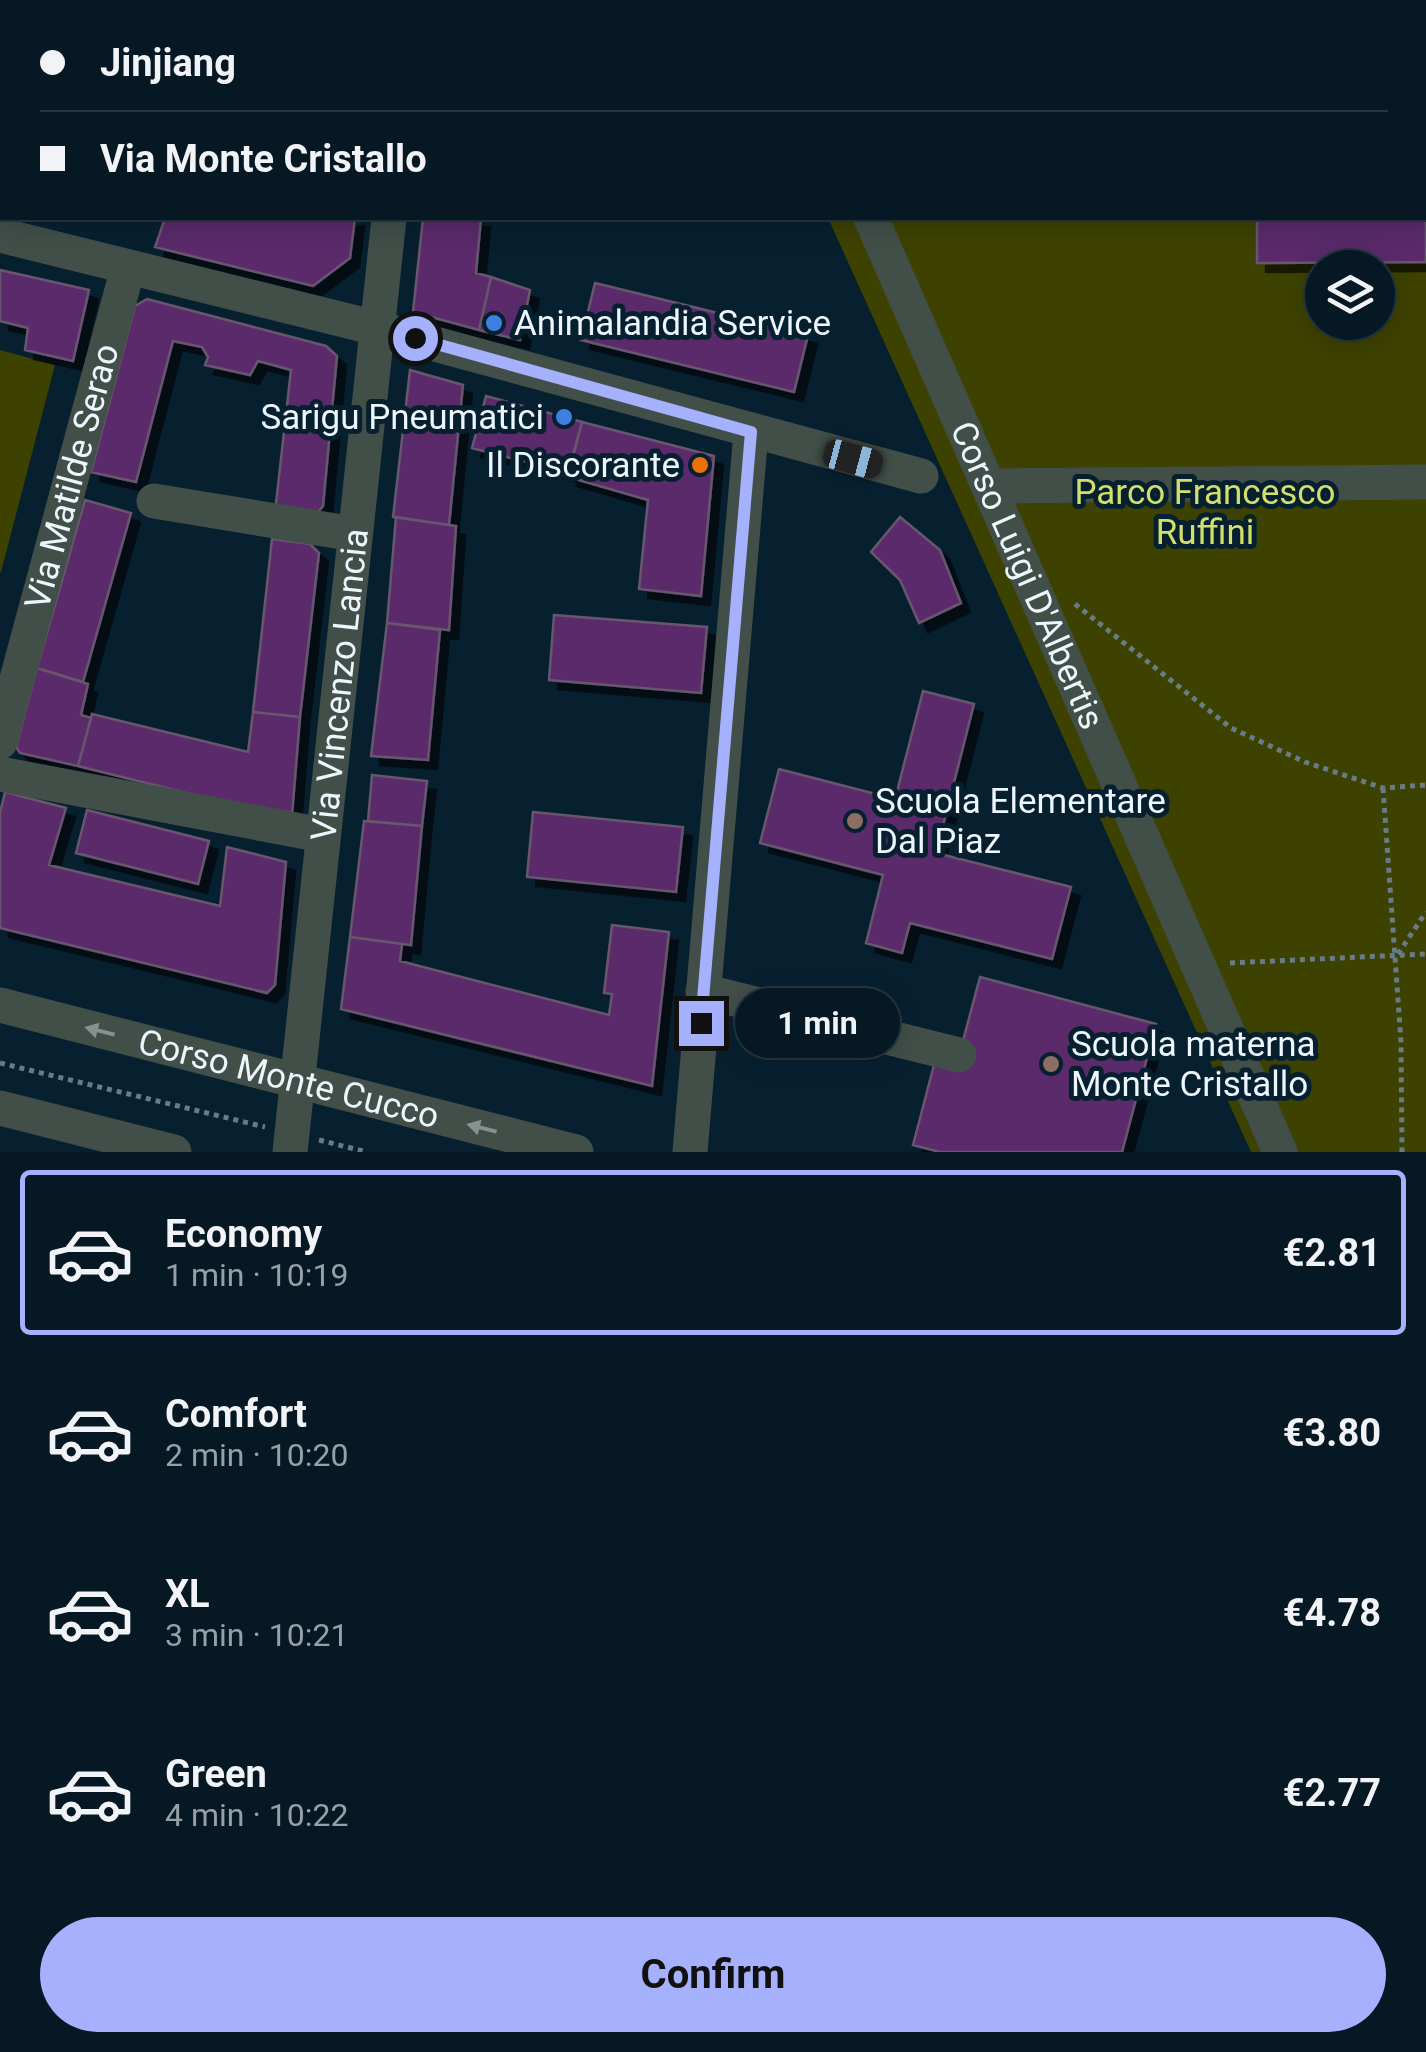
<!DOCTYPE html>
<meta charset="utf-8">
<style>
body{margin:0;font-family:Roboto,sans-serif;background:#132531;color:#f1f3f6;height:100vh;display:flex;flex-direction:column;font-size:38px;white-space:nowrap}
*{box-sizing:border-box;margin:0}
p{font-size:32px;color:#97a0a6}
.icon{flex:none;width:55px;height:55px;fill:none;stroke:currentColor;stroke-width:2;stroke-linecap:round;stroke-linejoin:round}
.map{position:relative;height:1152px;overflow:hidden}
.drawer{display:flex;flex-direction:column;background:#051824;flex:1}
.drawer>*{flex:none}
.banner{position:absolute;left:0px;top:0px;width:1428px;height:220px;box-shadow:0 5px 25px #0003,0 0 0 2px #263741;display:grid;align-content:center;height:220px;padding:0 40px;background:#051824}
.tools{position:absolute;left:1305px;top:250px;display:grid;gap:20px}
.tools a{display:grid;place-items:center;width:90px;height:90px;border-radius:50%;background:#051824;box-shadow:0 5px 25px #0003,0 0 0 2px #263741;font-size:50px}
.end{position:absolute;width:45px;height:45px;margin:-22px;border:12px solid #a5b1fc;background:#111;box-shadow:0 0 0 5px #111}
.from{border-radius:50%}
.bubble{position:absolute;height:70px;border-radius:35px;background:#051824;box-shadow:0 5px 25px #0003,0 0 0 2px #263741;font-size:32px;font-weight:700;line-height:70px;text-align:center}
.car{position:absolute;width:30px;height:60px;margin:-30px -15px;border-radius:12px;box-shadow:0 0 8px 2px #0007;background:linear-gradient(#222 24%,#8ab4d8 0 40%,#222 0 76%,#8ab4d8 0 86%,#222 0)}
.banner b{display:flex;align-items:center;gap:35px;height:95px;font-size:38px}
.banner b+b{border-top:2px solid #263741}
.banner i{width:25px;height:25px;background:#f1f3f6}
ul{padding:18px 0 0;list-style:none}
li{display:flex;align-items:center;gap:30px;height:165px;margin:0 20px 15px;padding:0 20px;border:5px solid transparent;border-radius:10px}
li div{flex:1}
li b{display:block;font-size:38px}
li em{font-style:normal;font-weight:700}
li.active{border-color:#a5b1fc}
li>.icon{width:90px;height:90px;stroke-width:1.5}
.button{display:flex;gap:20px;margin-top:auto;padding:20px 40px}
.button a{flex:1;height:115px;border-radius:60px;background:#a5b1fc;color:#111;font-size:40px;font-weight:700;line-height:115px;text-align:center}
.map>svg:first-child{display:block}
</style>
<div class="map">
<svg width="1426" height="1152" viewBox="0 0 1426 1152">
<defs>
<filter id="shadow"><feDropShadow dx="9" dy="9" stdDeviation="0" flood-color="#0009"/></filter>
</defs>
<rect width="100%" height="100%" fill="#072030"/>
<path fill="#3d4201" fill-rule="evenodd" d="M576 0H1426V1152H1251L828 218H1425V2ZM1322 268H1378V322H1322Z
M0 350 55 365 1 572H0Z"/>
<path fill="#5a2c6a" stroke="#68566e" stroke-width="2.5" filter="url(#shadow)" d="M182 0H245L182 2Z
M1426 189V262L1257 263V218H1425Z
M165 218 288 219 355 218 350 258 313 286 155 247Z
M423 218H481L476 273 491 277 479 330 413 312Z
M0 270 89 290 73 361 25 350 28 328 0 321Z
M491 277 530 290 520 340 479 330Z
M595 283 808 335 794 392 581 340Z
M147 299 326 346 337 356 323 506 314 517 275 512 291 370 258 361 250 375 205 365 208 357 202 347 173 341 136 482 91 472 135 306Z
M410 370 463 385 449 525 393 517Z
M486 396 582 422 568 473 472 448Z
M582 422 714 456 701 596 639 589 648 500 568 477Z
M85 500 131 513 83 682 37 668Z
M396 517 456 526 449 630 387 623Z
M900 517 940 550 961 603 919 623 900 580 871 552Z
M272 539 310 544 319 553 300 717 253 712Z
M554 615 707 627 701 693 549 680Z
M387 623 440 630 428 760 371 756Z
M37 668 88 684 81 715 91 718 78 766 20 753 16 747Z
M923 691 974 704 936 853 1071 887 1052 959 910 923 902 953 866 943 883 875 760 843 779 769 895 799Z
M253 712 300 717 292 815 287 818 78 766 92 714 248 752Z
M372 775 427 781 422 826 368 821Z
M5 792 66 808 49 865 220 906 227 847 286 862 275 985 267 993 0 928V813Z
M87 810 209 841 198 884 76 853Z
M533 812 683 827 676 892 527 877Z
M364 821 422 826 411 945 350 937Z
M612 925 669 932 652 1086 341 1009 350 937 402 944 400 961 609 1015 612 994 604 993Z
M980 977 1156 1024 1122 1152H940L913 1145 935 1061 956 1067Z"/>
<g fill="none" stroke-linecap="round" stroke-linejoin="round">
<path stroke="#697b87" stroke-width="5" stroke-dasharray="5 5" stroke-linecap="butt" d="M1075 604 1231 728 1305 762 1383 788 1426 785
M1383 788 1401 1042 1402 1152
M1398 954 1426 912
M1230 963 1426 954
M0 1063 265 1127
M319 1140 367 1152"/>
<g stroke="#424f49" stroke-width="35">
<path d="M432 0 443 2"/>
<path d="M776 0 777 2"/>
<path id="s1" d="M871 218 1280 1152"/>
<path d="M0 235 376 328 921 476"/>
<path d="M989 486 1426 482"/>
<path d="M154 501 354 534"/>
<path id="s2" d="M0 742 128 268"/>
<path d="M0 774 322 835"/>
<path d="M703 991 959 1055"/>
<path id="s3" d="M0 1005 576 1152"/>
<path d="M0 1108 174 1152"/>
<path id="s4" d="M290 1152 389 218"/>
<path d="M690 1152 751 432"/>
</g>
</g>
<defs><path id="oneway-solid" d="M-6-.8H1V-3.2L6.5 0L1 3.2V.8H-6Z" transform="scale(2.5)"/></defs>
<g fill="#869291">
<use href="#oneway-solid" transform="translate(100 1031) rotate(-166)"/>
<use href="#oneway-solid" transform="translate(482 1128) rotate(-166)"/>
</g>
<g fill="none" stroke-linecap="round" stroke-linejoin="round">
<path stroke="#a5b1fc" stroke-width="12" d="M415 338 751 432 701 1023"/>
</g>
<g fill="#3f7fe0" stroke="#072030" stroke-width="4">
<circle cx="494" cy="323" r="10"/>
<circle cx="564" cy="417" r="10"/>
</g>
<circle fill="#e8710a" stroke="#072030" stroke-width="4" cx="700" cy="465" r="10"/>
<g fill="#8d6e63" stroke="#072030" stroke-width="4">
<circle cx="855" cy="821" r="10"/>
<circle cx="1051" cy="1064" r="10"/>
</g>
<g text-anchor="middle" stroke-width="10" stroke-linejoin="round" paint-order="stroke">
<g font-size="35" fill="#edf6fd" stroke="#072030" text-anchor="start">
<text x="514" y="335">Animalandia Service</text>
<text x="544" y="429" text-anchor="end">Sarigu Pneumatici</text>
<text x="680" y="477" text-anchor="end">Il Discorante</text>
<text x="875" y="813">Scuola Elementare<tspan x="875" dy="40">Dal Piaz</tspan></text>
<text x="1071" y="1056">Scuola materna<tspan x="1071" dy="40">Monte Cristallo</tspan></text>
</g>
<g font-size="35" fill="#edf6fd" stroke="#072030">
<text dy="12" stroke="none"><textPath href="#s2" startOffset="275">Via Matilde Serao</textPath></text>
<text dy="12" stroke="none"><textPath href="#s1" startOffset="390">Corso Luigi D'Albertis</textPath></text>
<text dy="12" stroke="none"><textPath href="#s4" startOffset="470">Via Vincenzo Lancia</textPath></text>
<text dy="12" stroke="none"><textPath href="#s3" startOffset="298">Corso Monte Cucco</textPath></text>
</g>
<g font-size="35" fill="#d2df6a" stroke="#072030">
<text x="1205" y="504">Parco Francesco<tspan x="1205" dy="40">Ruffini</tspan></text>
</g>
</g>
</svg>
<div class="tools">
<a><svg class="icon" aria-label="layers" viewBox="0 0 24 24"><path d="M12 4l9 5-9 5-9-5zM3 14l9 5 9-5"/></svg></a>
</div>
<i class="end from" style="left:415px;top:338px"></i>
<i class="end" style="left:701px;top:1023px"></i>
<div class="bubble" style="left:735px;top:988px;width:165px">1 min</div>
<i class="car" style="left:853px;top:459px;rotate:105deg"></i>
<div class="banner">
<b><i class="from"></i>Jinjiang</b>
<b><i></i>Via Monte Cristallo</b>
</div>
</div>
<section class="drawer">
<ul>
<li class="active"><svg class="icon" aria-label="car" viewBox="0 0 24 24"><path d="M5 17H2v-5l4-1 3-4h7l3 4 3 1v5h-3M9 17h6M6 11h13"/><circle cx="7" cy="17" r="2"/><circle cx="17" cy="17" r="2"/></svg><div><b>Economy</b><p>1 min · 10:19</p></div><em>€2.81</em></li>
<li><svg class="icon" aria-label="car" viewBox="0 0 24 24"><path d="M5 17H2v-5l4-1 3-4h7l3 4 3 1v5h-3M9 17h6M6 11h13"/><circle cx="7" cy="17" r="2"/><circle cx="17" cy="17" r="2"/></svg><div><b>Comfort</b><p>2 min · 10:20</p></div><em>€3.80</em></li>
<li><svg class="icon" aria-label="car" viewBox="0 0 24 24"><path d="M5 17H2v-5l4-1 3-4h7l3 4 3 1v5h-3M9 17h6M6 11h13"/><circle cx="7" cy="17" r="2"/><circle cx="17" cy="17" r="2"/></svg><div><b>XL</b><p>3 min · 10:21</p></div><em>€4.78</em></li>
<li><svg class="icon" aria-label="car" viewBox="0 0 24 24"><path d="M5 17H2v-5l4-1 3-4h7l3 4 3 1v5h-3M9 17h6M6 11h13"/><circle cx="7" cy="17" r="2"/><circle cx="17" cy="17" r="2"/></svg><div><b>Green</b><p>4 min · 10:22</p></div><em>€2.77</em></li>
</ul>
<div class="button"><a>Confirm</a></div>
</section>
